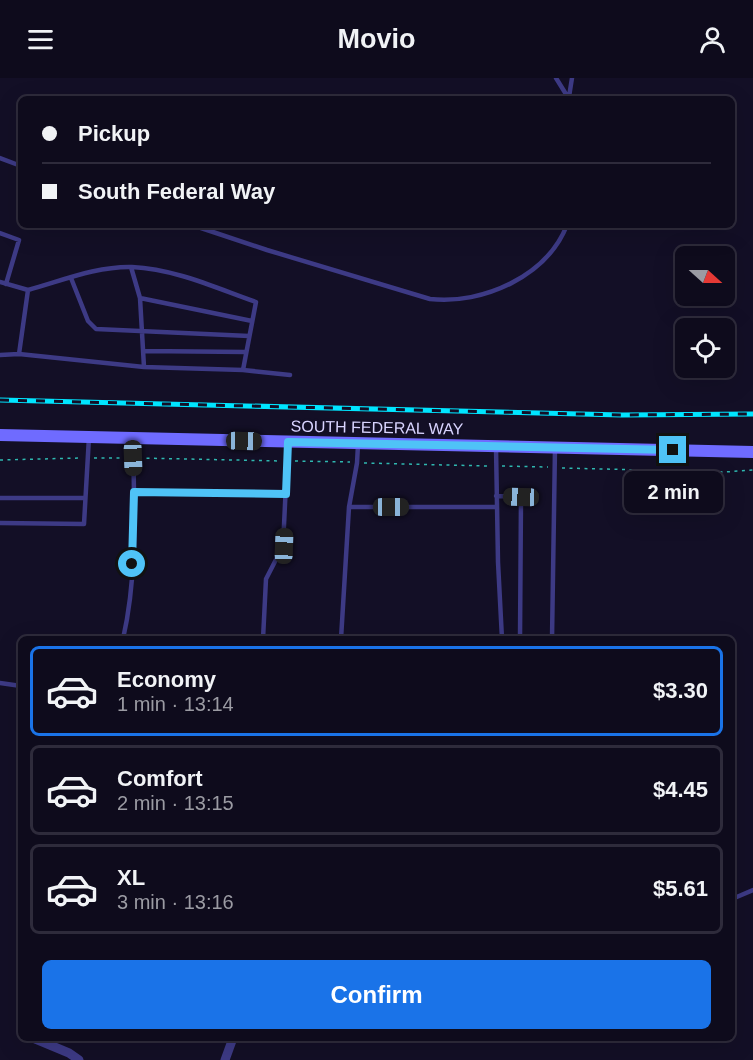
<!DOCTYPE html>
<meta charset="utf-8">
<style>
body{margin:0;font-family:Helvetica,sans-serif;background:#1c1929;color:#f1f3f6;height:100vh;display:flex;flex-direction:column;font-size:22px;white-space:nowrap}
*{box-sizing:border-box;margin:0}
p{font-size:20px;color:#9b9ba3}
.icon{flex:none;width:33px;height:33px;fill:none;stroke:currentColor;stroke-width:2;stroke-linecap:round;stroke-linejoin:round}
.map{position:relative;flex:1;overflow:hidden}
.details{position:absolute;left:18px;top:558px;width:717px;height:405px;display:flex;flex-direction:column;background:#0e0b1c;border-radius:9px;box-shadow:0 6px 24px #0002,0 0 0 2px #2e2b3b}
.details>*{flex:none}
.guide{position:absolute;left:18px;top:18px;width:717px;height:132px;border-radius:9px;box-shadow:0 6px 24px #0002,0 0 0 2px #2e2b3b;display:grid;align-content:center;height:132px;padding:0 24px;background:#0e0b1c}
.needle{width:39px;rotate:111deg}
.tools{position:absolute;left:675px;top:168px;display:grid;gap:12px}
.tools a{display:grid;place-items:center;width:60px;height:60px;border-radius:9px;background:#0e0b1c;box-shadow:0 6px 24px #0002,0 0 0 2px #2e2b3b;font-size:30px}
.end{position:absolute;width:27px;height:27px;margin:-14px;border:8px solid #4fc3f7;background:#111;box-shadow:0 0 0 3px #111}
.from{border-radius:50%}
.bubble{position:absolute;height:42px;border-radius:9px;background:#0e0b1c;box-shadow:0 6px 24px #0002,0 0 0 2px #2e2b3b;font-size:20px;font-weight:700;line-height:42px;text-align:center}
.car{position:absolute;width:18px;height:36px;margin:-18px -9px;border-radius:8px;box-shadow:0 0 4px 2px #0007;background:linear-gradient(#222 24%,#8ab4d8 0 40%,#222 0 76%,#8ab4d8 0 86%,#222 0)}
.guide b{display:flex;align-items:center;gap:21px;height:57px;font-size:22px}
.guide b+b{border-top:2px solid #2e2b3b}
.guide i{width:15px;height:15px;background:#f1f3f6}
ul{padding:10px 0 0;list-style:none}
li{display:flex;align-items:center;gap:18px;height:90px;margin:0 12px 9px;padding:0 12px;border:3px solid #2e2b3b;border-radius:9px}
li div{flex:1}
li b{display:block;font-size:22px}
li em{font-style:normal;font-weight:700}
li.selected{border-color:#1a73e8}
li>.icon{width:54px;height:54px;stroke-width:1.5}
.primary-button{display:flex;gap:12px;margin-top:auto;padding:12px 24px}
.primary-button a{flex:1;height:69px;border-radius:9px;background:#1a73e8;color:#fff;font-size:24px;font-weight:700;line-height:69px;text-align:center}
header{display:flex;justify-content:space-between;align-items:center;height:78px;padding:0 24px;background:#0e0b1c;font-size:27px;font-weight:700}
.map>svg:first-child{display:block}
</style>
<header><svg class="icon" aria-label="menu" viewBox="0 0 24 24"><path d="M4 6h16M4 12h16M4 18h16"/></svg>Movio<svg class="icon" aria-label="person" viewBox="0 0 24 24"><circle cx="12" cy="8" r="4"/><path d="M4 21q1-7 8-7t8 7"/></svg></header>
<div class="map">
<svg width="753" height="982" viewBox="0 0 753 982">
<rect width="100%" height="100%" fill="#130f26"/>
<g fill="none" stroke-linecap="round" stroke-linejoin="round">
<path stroke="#2fb8b0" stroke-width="1.5" stroke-dasharray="3 4.5" stroke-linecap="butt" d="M94 380H125
M139 380 281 383
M0 382 80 380
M295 383 350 384
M364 385 488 388
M502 388 548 389
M562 390 725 394 753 392"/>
<path stroke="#3d3a85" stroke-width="4.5" d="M556 0 569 21
M569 19 572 0
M0 80 21 88
M192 147 267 172 430 221C483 227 547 198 567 147
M0 155 19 162 6 206
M71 200 88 243 96 251 249 258
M0 204 28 212
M140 220 252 243
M143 273 246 274
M19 276 144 289 140 220 131 189
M0 277 19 276 28 212C61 203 97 188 132 189 175 191 216 210 256 224L243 292 144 289
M243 292 290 297
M496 369 498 484 502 561
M134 414 286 416
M496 418 521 419 520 561
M0 420H85
M349 429H496
M0 445 84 446 89 359
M123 561C138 496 134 427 133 361
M263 561 266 501 283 468 288 364
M341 561 349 429 357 385 358 367
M552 561 555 370
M0 605 21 608
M732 821 753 812"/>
<path stroke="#3d3a85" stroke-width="9" d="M33 960 69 975 79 982
M225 982 233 960"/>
<path stroke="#6f6bff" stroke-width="12" d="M0 357 753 374"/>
<g stroke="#00e5ff" stroke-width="5">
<path id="rail" d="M0 322 622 337 753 336"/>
</g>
<use href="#rail" stroke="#130f26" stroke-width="3" stroke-dasharray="9" stroke-linecap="butt"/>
</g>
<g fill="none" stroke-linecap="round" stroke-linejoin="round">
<path stroke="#4fc3f7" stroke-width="8" d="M132 486 134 414 286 416 288 364 673 372"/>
</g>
<g text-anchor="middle" stroke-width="4.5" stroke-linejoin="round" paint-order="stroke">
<g font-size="16" fill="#d9d4ff" stroke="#130f26">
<text transform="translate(377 349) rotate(1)" y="6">SOUTH FEDERAL WAY</text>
</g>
</g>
</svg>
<div class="tools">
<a><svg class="needle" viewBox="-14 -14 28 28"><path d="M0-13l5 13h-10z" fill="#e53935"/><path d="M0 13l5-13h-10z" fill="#9b9ba3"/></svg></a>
<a><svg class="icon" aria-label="locate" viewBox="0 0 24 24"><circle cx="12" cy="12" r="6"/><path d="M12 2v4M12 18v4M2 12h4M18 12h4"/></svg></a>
</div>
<i class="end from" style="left:132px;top:486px"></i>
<i class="end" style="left:673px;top:372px"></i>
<div class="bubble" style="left:624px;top:393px;width:99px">2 min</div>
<i class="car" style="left:244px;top:363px;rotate:91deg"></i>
<i class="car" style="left:133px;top:380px;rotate:178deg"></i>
<i class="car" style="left:521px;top:419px;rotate:272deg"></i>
<i class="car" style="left:391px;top:429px;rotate:90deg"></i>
<i class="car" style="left:284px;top:468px;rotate:2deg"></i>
<div class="guide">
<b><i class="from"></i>Pickup</b>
<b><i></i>South Federal Way</b>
</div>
<section class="details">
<ul>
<li class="selected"><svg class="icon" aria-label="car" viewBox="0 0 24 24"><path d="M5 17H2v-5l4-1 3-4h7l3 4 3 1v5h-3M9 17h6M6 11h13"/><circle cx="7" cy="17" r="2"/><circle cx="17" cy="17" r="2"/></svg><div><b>Economy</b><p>1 min · 13:14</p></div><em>$3.30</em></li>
<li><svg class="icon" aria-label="car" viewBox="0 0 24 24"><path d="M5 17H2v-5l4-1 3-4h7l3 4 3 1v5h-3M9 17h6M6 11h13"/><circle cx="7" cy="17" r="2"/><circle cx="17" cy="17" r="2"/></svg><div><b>Comfort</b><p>2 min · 13:15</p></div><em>$4.45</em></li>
<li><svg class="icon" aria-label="car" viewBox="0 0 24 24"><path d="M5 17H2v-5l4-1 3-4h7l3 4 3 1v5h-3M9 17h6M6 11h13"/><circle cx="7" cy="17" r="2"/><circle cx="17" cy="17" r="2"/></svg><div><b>XL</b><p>3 min · 13:16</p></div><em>$5.61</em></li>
</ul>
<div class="primary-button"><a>Confirm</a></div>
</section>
</div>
